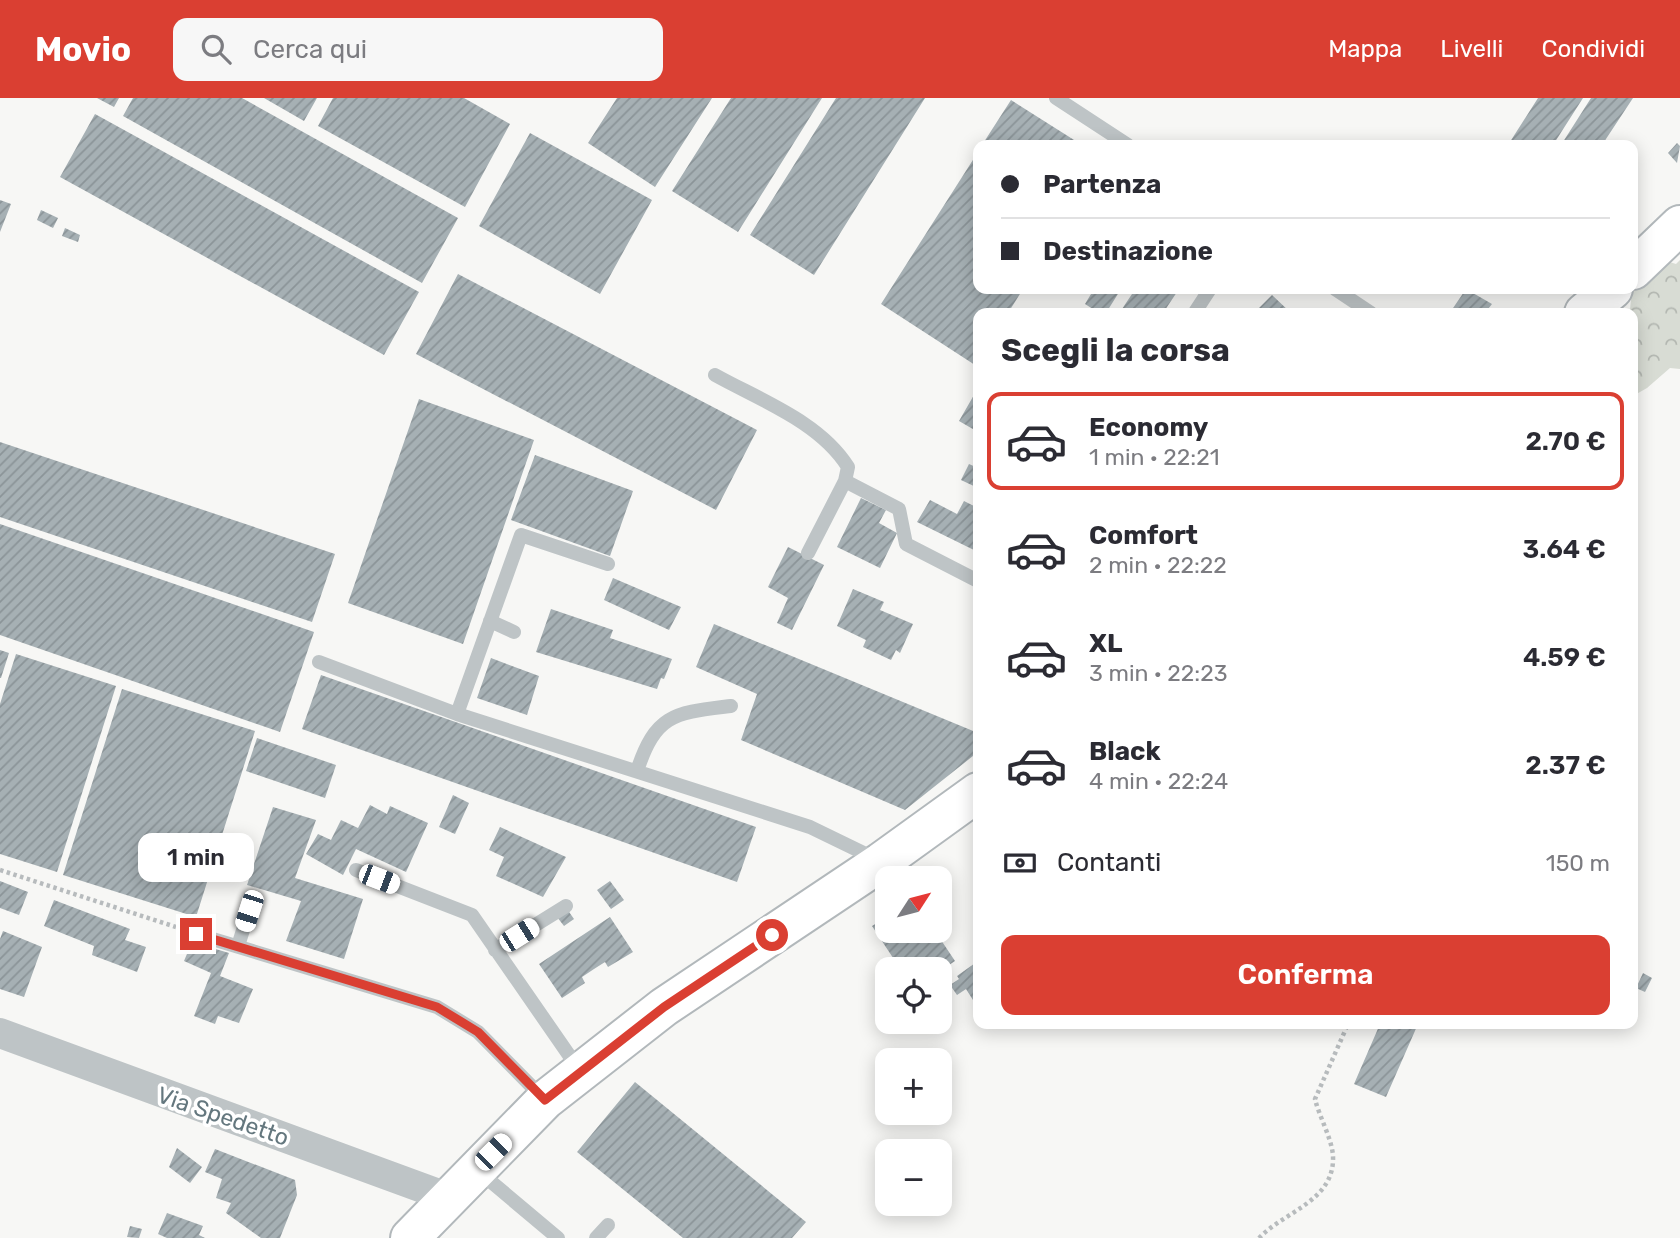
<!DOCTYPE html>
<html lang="it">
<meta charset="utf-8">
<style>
body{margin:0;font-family:Rubik,sans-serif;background:#f7f7f7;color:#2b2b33;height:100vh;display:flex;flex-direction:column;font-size:26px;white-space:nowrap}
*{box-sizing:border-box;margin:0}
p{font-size:23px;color:#7c7c81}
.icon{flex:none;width:38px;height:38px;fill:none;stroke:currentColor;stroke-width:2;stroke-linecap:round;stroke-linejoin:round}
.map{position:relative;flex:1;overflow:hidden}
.side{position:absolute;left:973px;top:210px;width:665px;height:721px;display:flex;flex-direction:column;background:#fff;border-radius:14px;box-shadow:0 4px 18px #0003}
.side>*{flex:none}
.hud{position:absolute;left:973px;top:42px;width:665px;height:154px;border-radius:14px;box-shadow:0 4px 18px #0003;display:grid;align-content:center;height:154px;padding:0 28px;background:#fff}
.needle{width:46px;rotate:54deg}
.controls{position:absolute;left:875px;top:768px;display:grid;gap:14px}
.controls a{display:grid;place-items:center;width:77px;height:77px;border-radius:14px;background:#fff;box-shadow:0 4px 18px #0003;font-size:35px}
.end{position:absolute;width:32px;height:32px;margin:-16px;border:9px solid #da3f32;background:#fff;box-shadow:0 0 0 4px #fff}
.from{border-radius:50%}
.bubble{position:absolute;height:49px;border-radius:14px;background:#fff;box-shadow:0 4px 18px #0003;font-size:23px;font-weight:600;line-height:49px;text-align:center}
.car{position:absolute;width:21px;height:42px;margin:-21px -10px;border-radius:9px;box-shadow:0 0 5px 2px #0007;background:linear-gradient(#fff 24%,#345 0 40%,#fff 0 76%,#345 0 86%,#fff 0)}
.hud b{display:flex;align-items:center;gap:24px;height:66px;font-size:26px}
.hud b+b{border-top:2px solid #e1e1e2}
.hud i{width:18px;height:18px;background:#2b2b33}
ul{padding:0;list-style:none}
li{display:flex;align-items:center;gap:21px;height:98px;margin:0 14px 10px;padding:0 14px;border:4px solid transparent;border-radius:14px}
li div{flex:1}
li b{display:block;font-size:26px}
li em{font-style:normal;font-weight:600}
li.active{border-color:#da3f32}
li>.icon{width:63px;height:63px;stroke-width:1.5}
h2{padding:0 28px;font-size:32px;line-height:84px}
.pay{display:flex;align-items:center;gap:18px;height:77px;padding:0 28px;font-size:26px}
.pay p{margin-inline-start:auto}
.primary-button{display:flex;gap:14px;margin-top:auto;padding:14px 28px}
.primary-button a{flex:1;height:80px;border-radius:14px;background:#da3f32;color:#fff;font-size:28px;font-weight:600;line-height:80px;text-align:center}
header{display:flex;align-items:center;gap:42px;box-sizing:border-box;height:98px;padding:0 35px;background:#da3f32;color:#fff}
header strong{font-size:33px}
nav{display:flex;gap:38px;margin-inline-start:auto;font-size:24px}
.search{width:490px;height:63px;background:#f7f7f7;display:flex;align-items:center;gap:18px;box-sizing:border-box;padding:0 24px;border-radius:14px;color:#7c7c81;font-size:26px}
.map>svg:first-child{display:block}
</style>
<header>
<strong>Movio</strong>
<div class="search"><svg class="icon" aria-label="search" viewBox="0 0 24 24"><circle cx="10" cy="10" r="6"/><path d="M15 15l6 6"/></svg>Cerca qui</div>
<nav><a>Mappa</a><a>Livelli</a><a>Condividi</a></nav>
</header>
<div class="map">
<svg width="1680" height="1140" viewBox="0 0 1680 1140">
<defs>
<pattern id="forest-crowns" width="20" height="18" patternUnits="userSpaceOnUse" patternTransform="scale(1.75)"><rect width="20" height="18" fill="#d8dcd4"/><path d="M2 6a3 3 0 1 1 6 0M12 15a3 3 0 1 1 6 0" fill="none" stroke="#b3b7b1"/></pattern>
<pattern id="building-hatch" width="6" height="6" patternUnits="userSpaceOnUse" patternTransform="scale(1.75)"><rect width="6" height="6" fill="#a6b0b4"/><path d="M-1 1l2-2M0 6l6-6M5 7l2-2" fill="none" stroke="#8b9498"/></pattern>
</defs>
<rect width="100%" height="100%" fill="#f7f7f5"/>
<path fill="url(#forest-crowns)" d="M1660 161 1676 166 1680 162V271L1670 270 1647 290 1633 298V215H1600L1608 211 1630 212 1632 191Z"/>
<path fill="url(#building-hatch)" d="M97 0H119L114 9Z
M133 0H242L458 120 422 185 123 18Z
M264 0H317L304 23Z
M333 0H464L510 26 465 109 318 28Z
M617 0H712L655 89 588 45Z
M731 0H822L738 134 672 93Z
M836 0H925L814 177 750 137Z
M1538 0H1583L1553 47H1508Z
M1591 0H1633L1602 47H1561Z
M1011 2 1082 47H982Z
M95 16 419 194 384 257 60 79Z
M530 35 652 102 600 196 479 128Z
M1677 45 1680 48 1677 65 1668 55Z
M978 54V191H1023L1008 215H978V261L975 267 881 206Z
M0 102 11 106 0 134Z
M41 112 58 120 53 130 37 122Z
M65 130 80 137 78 144 62 138Z
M458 176 757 332 716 412 416 256Z
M1094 191H1121L1106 215H1099L1085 206Z
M1128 191H1179L1163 215 1156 212 1154 215H1127L1122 211 1132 196 1127 193Z
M1466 191 1492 206 1485 215 1451 213Z
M1272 197 1291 215H1254Z
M978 290V334L959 323Z
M419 301 534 342 463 546 348 505Z
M0 344 335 456 312 524 0 419Z
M535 357 633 393 610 458 511 422Z
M969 366 978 370V390L961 382Z
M861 400 886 412 879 425 897 435 880 470 837 449Z
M930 402 957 416 964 403 978 410V454L917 424Z
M0 426 314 534 280 634 0 537Z
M788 449 824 467 792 532 777 525 788 500 768 489Z
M613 480 681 509 669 532 604 502Z
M853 491 884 504 880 512 913 526 900 555 896 552 891 562 863 549 866 542 837 528Z
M551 511 613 532 610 540 672 561 664 581 661 580 657 591 536 554Z
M714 526 978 635V654L905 712 741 642 757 596 696 569Z
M0 552 9 555 1 580H0Z
M16 556 116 588 57 774 0 756V606Z
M491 560 539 578 527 617 477 600Z
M321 577 756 729 737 784 302 631Z
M122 591 255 633 196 819 63 777Z
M257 640 336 667 325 700 246 673Z
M453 697 469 705 455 736 439 729Z
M370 707 387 716 390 708 428 725 406 774 356 751 343 777 306 756 318 736 331 742 341 722 358 730Z
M273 709 316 722 295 780 363 801 344 861 286 843 301 803 247 787Z
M500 729 566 759 543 799 496 778 504 759 489 752Z
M0 783 28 794 19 817 0 810Z
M610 783 624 802 611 811 597 792Z
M54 802 130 831 125 842 146 849 137 874 92 857 94 848 44 828Z
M567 811 574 821 564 828 557 819Z
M610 819 633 854 608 869 605 864 594 871 582 879 585 885 562 900 539 866Z
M887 819V833H935L955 863 940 873 901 872 872 828Z
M3 833 42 849 24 899 0 891V841Z
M192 844 229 855 220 878 253 891 239 925 218 918 215 926 194 918 211 875 184 863Z
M978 863V910L966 891 957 897 950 887 959 881 957 878Z
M1643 875 1652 880 1645 894 1636 890Z
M1380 926H1418L1386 999 1354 986Z
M635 984 806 1124 792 1140H683L577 1054Z
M177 1050 202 1069 190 1085 169 1069Z
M215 1051 295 1082 297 1097 280 1140H261L226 1115 231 1105 216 1100 222 1081 205 1074Z
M167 1115 203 1128 199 1137 205 1140H167L158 1136Z
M130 1128 142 1131 139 1140 127 1139Z"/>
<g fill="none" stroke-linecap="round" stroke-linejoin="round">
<g stroke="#b2b8bb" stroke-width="42">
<path id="primary" d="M1633 172 1680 127
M1584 215 1613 191
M410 1140 545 1002 664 909 881 764 978 694"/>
</g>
<path stroke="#b7bbbd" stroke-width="4.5" stroke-dasharray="3.5 3.5" stroke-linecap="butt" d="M0 772 176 829
M1259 1140C1285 1113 1335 1103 1333 1058 1332 1041 1319 1018 1315 1001L1348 926"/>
<path stroke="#bec4c6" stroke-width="14" d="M1056 0 1128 47
M1335 191 1371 215
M1195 214 1210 191
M715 277C760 302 820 324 848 369L845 383 899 411 906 446 978 483
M808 455 845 383
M490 523 514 534
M319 564 457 616 810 729 878 762
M457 616 521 437 608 466
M637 673C656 615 675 615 731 608
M356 772 472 817 580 973
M196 836 437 909 478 934 544 1001
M238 848 249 813
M495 852 566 808
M477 1072 558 1140
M596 1140 608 1127"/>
<path stroke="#bec4c6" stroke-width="30" d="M0 935 447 1099"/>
<use href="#primary" stroke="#fff" stroke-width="38"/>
</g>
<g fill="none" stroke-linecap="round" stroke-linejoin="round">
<path stroke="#da3f32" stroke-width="9" d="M196 836 437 909 478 934 545 1002 664 909 772 837"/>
</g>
<g text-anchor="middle" stroke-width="7" stroke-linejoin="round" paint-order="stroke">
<g font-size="23" fill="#64777e" stroke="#fff">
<text transform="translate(223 1018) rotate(19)" y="8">Via Spedetto</text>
</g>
</g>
</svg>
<div class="controls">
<a><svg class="needle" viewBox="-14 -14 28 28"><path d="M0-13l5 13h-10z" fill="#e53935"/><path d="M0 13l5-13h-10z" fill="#7c7c81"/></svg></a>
<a><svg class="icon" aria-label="locate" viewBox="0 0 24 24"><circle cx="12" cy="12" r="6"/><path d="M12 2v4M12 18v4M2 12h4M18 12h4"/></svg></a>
<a>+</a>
<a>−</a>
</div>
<i class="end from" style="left:772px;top:837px"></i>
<i class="end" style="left:196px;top:836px"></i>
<div class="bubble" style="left:138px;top:735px;width:116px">1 min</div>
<i class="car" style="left:379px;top:781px;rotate:111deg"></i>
<i class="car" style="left:249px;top:813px;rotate:198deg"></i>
<i class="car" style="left:519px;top:837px;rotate:58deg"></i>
<i class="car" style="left:493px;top:1054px;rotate:45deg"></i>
<div class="hud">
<b><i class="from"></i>Partenza</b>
<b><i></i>Destinazione</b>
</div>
<section class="side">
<h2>Scegli la corsa</h2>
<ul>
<li class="active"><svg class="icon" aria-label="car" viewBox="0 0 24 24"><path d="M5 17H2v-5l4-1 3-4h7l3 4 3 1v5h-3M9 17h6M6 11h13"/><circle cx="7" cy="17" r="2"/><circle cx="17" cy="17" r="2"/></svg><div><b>Economy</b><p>1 min · 22:21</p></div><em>2.70 €</em></li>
<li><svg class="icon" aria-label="car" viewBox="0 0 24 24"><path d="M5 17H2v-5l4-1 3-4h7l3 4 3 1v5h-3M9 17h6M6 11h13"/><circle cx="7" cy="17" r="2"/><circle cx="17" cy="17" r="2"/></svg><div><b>Comfort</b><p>2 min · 22:22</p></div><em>3.64 €</em></li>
<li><svg class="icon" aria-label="car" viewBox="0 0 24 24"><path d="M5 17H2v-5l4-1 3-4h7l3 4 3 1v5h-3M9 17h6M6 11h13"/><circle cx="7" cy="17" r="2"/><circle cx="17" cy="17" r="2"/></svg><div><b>XL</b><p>3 min · 22:23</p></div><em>4.59 €</em></li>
<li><svg class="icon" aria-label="car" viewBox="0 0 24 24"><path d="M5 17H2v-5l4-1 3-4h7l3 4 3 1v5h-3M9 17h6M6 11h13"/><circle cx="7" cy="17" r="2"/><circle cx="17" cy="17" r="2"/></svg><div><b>Black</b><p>4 min · 22:24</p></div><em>2.37 €</em></li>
</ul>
<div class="pay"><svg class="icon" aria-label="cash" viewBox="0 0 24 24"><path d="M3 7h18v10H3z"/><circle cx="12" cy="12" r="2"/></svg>Contanti<p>150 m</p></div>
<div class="primary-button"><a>Conferma</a></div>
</section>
</div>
